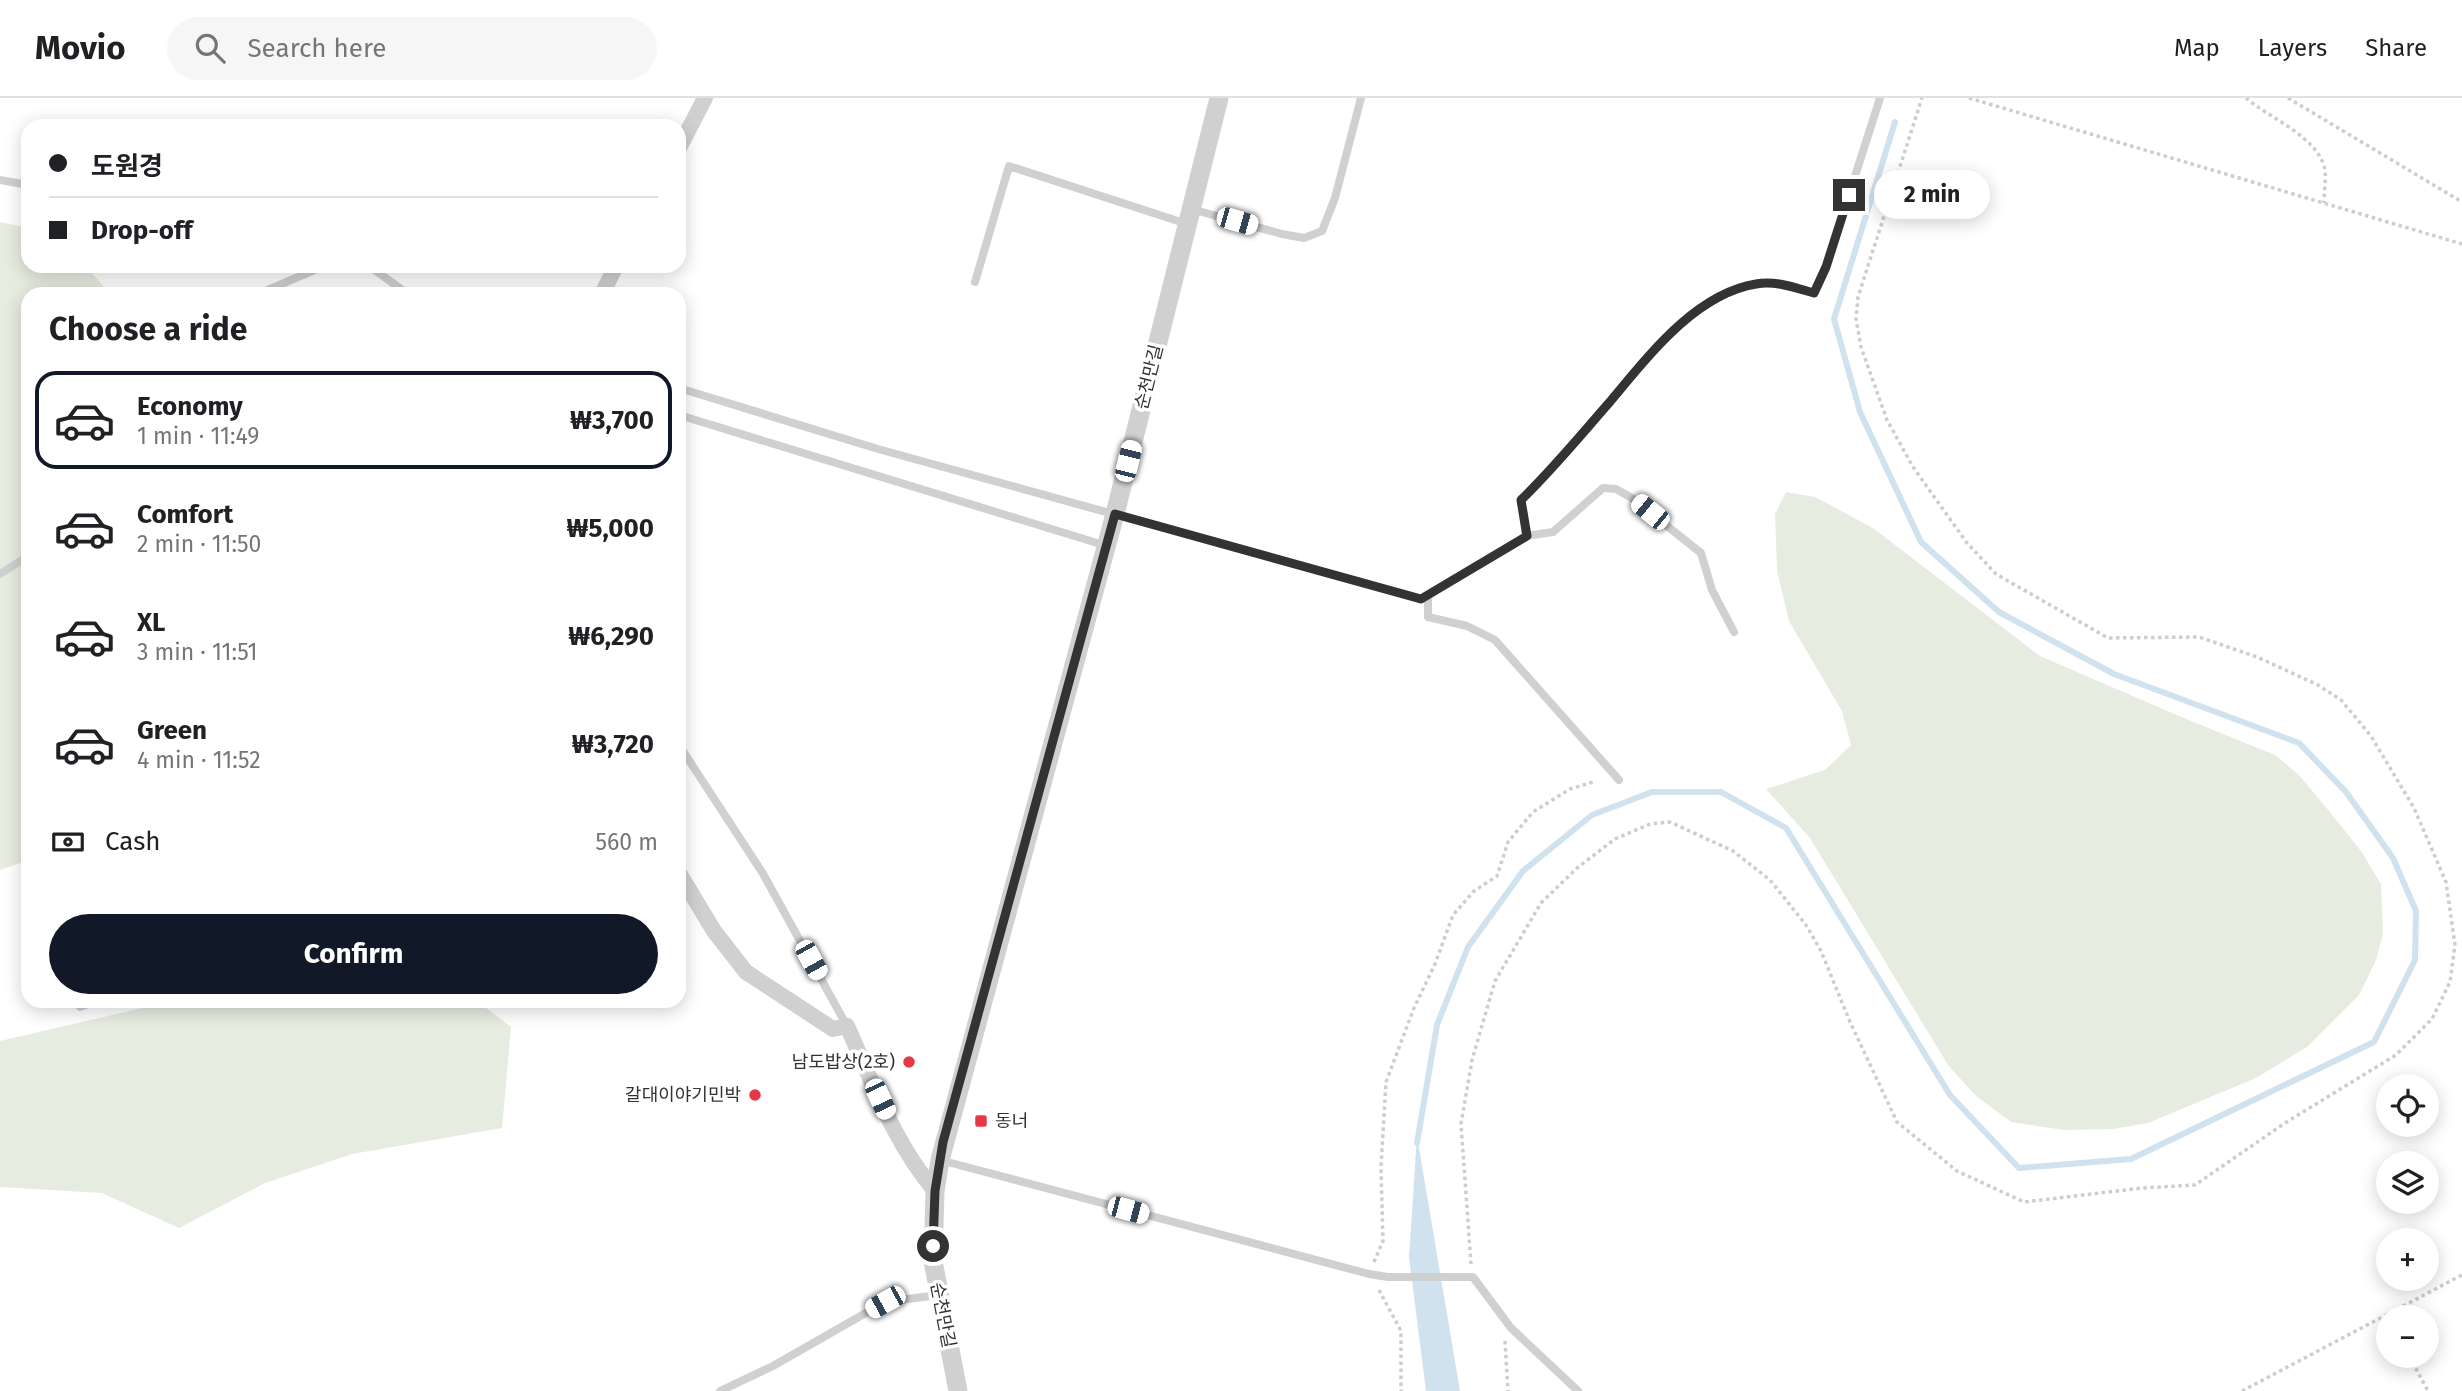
<!DOCTYPE html>
<meta charset="utf-8">
<style>
body{margin:0;font-family:"Fira Sans","Noto Sans KR",sans-serif;background:#f6f6f6;color:#202124;height:100vh;display:flex;flex-direction:column;font-size:26px;white-space:nowrap}
*{box-sizing:border-box;margin:0}
p{font-size:23px;color:#757577}
.icon{flex:none;width:38px;height:38px;fill:none;stroke:currentColor;stroke-width:2;stroke-linecap:round;stroke-linejoin:round}
.map{position:relative;flex:1;overflow:hidden}
.side{position:absolute;left:21px;top:189px;width:665px;height:721px;display:flex;flex-direction:column;background:#fff;border-radius:21px;box-shadow:0 4px 18px #0003}
.side>*{flex:none}
.banner{position:absolute;left:21px;top:21px;width:665px;height:154px;border-radius:21px;box-shadow:0 4px 18px #0003;display:grid;align-content:center;height:154px;padding:0 28px;background:#fff}
.fabs{position:absolute;left:2376px;top:976px;display:grid;gap:14px}
.fabs a{display:grid;place-items:center;width:63px;height:63px;border-radius:50%;background:#fff;box-shadow:0 4px 18px #0003;font-size:35px}
.end{position:absolute;width:32px;height:32px;margin:-16px;border:9px solid #333;background:#fff;box-shadow:0 0 0 4px #fff}
.from{border-radius:50%}
.bubble{position:absolute;height:49px;border-radius:24px;background:#fff;box-shadow:0 4px 18px #0003;font-size:23px;font-weight:700;line-height:49px;text-align:center}
.car{position:absolute;width:21px;height:42px;margin:-21px -10px;border-radius:9px;box-shadow:0 0 5px 2px #0007;background:linear-gradient(#fff 24%,#345 0 40%,#fff 0 76%,#345 0 86%,#fff 0)}
.banner b{display:flex;align-items:center;gap:24px;height:66px;font-size:26px}
.banner b+b{border-top:2px solid #e0e0e0}
.banner i{width:18px;height:18px;background:#202124}
ul{padding:0;list-style:none}
li{display:flex;align-items:center;gap:21px;height:98px;margin:0 14px 10px;padding:0 14px;border:4px solid transparent;border-radius:21px}
li div{flex:1}
li b{display:block;font-size:26px}
li em{font-style:normal;font-weight:700}
li.on{border-color:#111827}
li>.icon{width:63px;height:63px;stroke-width:1.5}
h2{padding:0 28px;font-size:32px;line-height:84px}
.pay{display:flex;align-items:center;gap:18px;height:77px;padding:0 28px;font-size:26px}
.pay p{margin-inline-start:auto}
.cta{display:flex;gap:14px;margin-top:auto;padding:14px 28px}
.cta a{flex:1;height:80px;border-radius:42px;background:#111827;color:#fff;font-size:28px;font-weight:700;line-height:80px;text-align:center}
header{display:flex;align-items:center;gap:42px;box-sizing:border-box;height:98px;padding:0 35px;background:#fff;border-bottom:2px solid #e0e0e0}
header strong{font-size:33px}
nav{display:flex;gap:38px;margin-inline-start:auto;font-size:24px}
.search{width:490px;height:63px;background:#f6f6f6;display:flex;align-items:center;gap:18px;box-sizing:border-box;padding:0 24px;border-radius:38px;color:#757577;font-size:26px}
.map>svg:first-child{display:block}
</style>
<header>
<strong>Movio</strong>
<div class="search"><svg class="icon" aria-label="search" viewBox="0 0 24 24"><circle cx="10" cy="10" r="6"/><path d="M15 15l6 6"/></svg>Search here</div>
<nav><a>Map</a><a>Layers</a><a>Share</a></nav>
</header>
<div class="map">
<svg width="2462" height="1293" viewBox="0 0 2462 1293">
<rect width="100%" height="100%" fill="#fff"/>
<path fill="#e6ecdf" d="M0 124 28 130V168H86L110 196H28V762L0 772Z
M1786 394 1815 399 1873 430 2040 558 2186 621 2275 657 2299 677 2329 713 2361 753 2381 786 2383 836 2376 862 2359 897 2307 949 2256 980 2148 1025 2113 1031 2064 1032 2011 1024 1976 998 1948 967 1810 740 1766 691 1825 672 1851 647 1842 613 1789 523 1777 472 1775 416Z
M173 903H477L511 929 502 1030 352 1056 265 1085 179 1130 102 1095 0 1089V943Z"/>
<path fill="#cfe2ee" d="M1417 1038 1460 1293H1426L1409 1159Z"/>
<g fill="none" stroke-linecap="round" stroke-linejoin="round">
<path stroke="#cfe2ee" stroke-width="6" d="M1417 1045 1437 927 1468 849 1523 773 1592 717 1652 694H1721L1786 730 1950 997 2019 1070 2131 1061 2374 944 2415 862 2416 813 2393 760 2346 694 2299 645 2114 576 1999 514 1921 444 1860 314 1834 221 1895 24"/>
<path stroke="#cdcdcd" stroke-width="3.5" stroke-dasharray="3.5 3.5" stroke-linecap="butt" d="M1969 0 2462 146
M2246 0C2269 20 2319 39 2325 72 2326 83 2324 94 2324 105
M2288 0 2462 104
M1374 1164 1383 1143 1381 1069 1386 984 1414 910 1435 866 1453 817 1474 793 1497 778 1508 744 1533 714 1570 691 1593 684
M1471 1166 1461 1026 1472 962 1495 883 1541 805 1577 770 1615 741 1650 726 1670 724 1733 753 1770 782 1806 827 1821 853 1850 924 1897 1024 1957 1073 2024 1104 2142 1090 2195 1087 2285 1025 2396 957 2432 921 2450 884 2455 847 2446 784 2414 710 2371 638 2341 602 2318 587 2257 559 2199 539 2108 540 1996 476 1967 445 1913 369 1887 322 1861 249 1856 221 1858 199 1922 0
M1379 1192 1401 1233V1293
M1505 1243 1508 1293
M2409 1258 2428 1293
M2242 1293 2462 1177"/>
<path stroke="#d0d0d0" stroke-width="8" d="M0 82 28 87
M1191 111 1282 136 1304 140 1322 133 1335 100 1361 0
M369 168 408 196
M975 184 1009 68 1187 126
M258 196 324 168
M679 290 878 351 1421 501 1526 438 1521 402C1553 370 1582 336 1611 302 1649 258 1695 196 1756 186 1775 182 1796 190 1814 195L1826 169 1880 0
M679 317 1107 448
M1526 438 1553 434 1603 390 1616 391 1632 400 1701 455 1712 492 1734 534
M0 476 28 458
M1428 498V519L1467 528 1495 542 1619 682
M679 647 762 774 847 928
M80 909 98 903
M940 1062 1369 1176 1388 1179H1473L1511 1230 1578 1293
M720 1293 773 1268 885 1204 938 1197"/>
<path stroke="#d0d0d0" stroke-width="16" d="M679 50 705 0
M602 196 616 168
M679 775 714 833 746 874 833 931 847 928C873 985 894 1045 935 1093"/>
<path stroke="#d0d0d0" stroke-width="19" d="M958 1293 933 1163 935 1093 940 1062 1115 416 1219 0"/>
</g>
<g fill="none" stroke-linecap="round" stroke-linejoin="round">
<path stroke="#333" stroke-width="9" d="M933 1148 935 1093 943 1044 1115 416 1421 501 1527 438 1521 402C1552 372 1580 338 1608 306 1646 261 1694 196 1756 186 1775 182 1796 190 1814 195L1826 169 1849 97"/>
</g>
<g fill="#e63946" stroke="#fff" stroke-width="2.5">
<circle cx="909" cy="964" r="7"/>
<circle cx="755" cy="997" r="7"/>
<rect x="974" y="1016" width="14" height="14" rx="3.5"/>
</g>
<g text-anchor="middle" stroke-width="7" stroke-linejoin="round" paint-order="stroke">
<g font-size="18" fill="#333" stroke="#fff">
<text transform="translate(1149 279) rotate(-76)" y="6">순천만길</text>
<text transform="translate(943 1217) rotate(79)" y="6">순천만길</text>
</g>
<g font-size="18" fill="#333" stroke="#fff" text-anchor="end">
<text x="895" y="970">남도밥상(2호)</text>
<text x="741" y="1003">갈대이야기민박</text>
<text x="995" y="1029" text-anchor="start">동너</text>
</g>
</g>
</svg>
<div class="fabs">
<a><svg class="icon" aria-label="locate" viewBox="0 0 24 24"><circle cx="12" cy="12" r="6"/><path d="M12 2v4M12 18v4M2 12h4M18 12h4"/></svg></a>
<a><svg class="icon" aria-label="layers" viewBox="0 0 24 24"><path d="M12 4l9 5-9 5-9-5zM3 14l9 5 9-5"/></svg></a>
<a>+</a>
<a>−</a>
</div>
<i class="end from" style="left:933px;top:1148px"></i>
<i class="end" style="left:1849px;top:97px"></i>
<div class="bubble" style="left:1874px;top:72px;width:116px">2 min</div>
<i class="car" style="left:1237px;top:123px;rotate:106deg"></i>
<i class="car" style="left:1128px;top:363px;rotate:14deg"></i>
<i class="car" style="left:1650px;top:414px;rotate:309deg"></i>
<i class="car" style="left:811px;top:862px;rotate:151deg"></i>
<i class="car" style="left:880px;top:1001px;rotate:155deg"></i>
<i class="car" style="left:1128px;top:1112px;rotate:105deg"></i>
<i class="car" style="left:885px;top:1204px;rotate:241deg"></i>
<div class="banner">
<b><i class="from"></i>도원경</b>
<b><i></i>Drop-off</b>
</div>
<section class="side">
<h2>Choose a ride</h2>
<ul>
<li class="on"><svg class="icon" aria-label="car" viewBox="0 0 24 24"><path d="M5 17H2v-5l4-1 3-4h7l3 4 3 1v5h-3M9 17h6M6 11h13"/><circle cx="7" cy="17" r="2"/><circle cx="17" cy="17" r="2"/></svg><div><b>Economy</b><p>1 min · 11:49</p></div><em>₩3,700</em></li>
<li><svg class="icon" aria-label="car" viewBox="0 0 24 24"><path d="M5 17H2v-5l4-1 3-4h7l3 4 3 1v5h-3M9 17h6M6 11h13"/><circle cx="7" cy="17" r="2"/><circle cx="17" cy="17" r="2"/></svg><div><b>Comfort</b><p>2 min · 11:50</p></div><em>₩5,000</em></li>
<li><svg class="icon" aria-label="car" viewBox="0 0 24 24"><path d="M5 17H2v-5l4-1 3-4h7l3 4 3 1v5h-3M9 17h6M6 11h13"/><circle cx="7" cy="17" r="2"/><circle cx="17" cy="17" r="2"/></svg><div><b>XL</b><p>3 min · 11:51</p></div><em>₩6,290</em></li>
<li><svg class="icon" aria-label="car" viewBox="0 0 24 24"><path d="M5 17H2v-5l4-1 3-4h7l3 4 3 1v5h-3M9 17h6M6 11h13"/><circle cx="7" cy="17" r="2"/><circle cx="17" cy="17" r="2"/></svg><div><b>Green</b><p>4 min · 11:52</p></div><em>₩3,720</em></li>
</ul>
<div class="pay"><svg class="icon" aria-label="cash" viewBox="0 0 24 24"><path d="M3 7h18v10H3z"/><circle cx="12" cy="12" r="2"/></svg>Cash<p>560 m</p></div>
<div class="cta"><a>Confirm</a></div>
</section>
</div>
